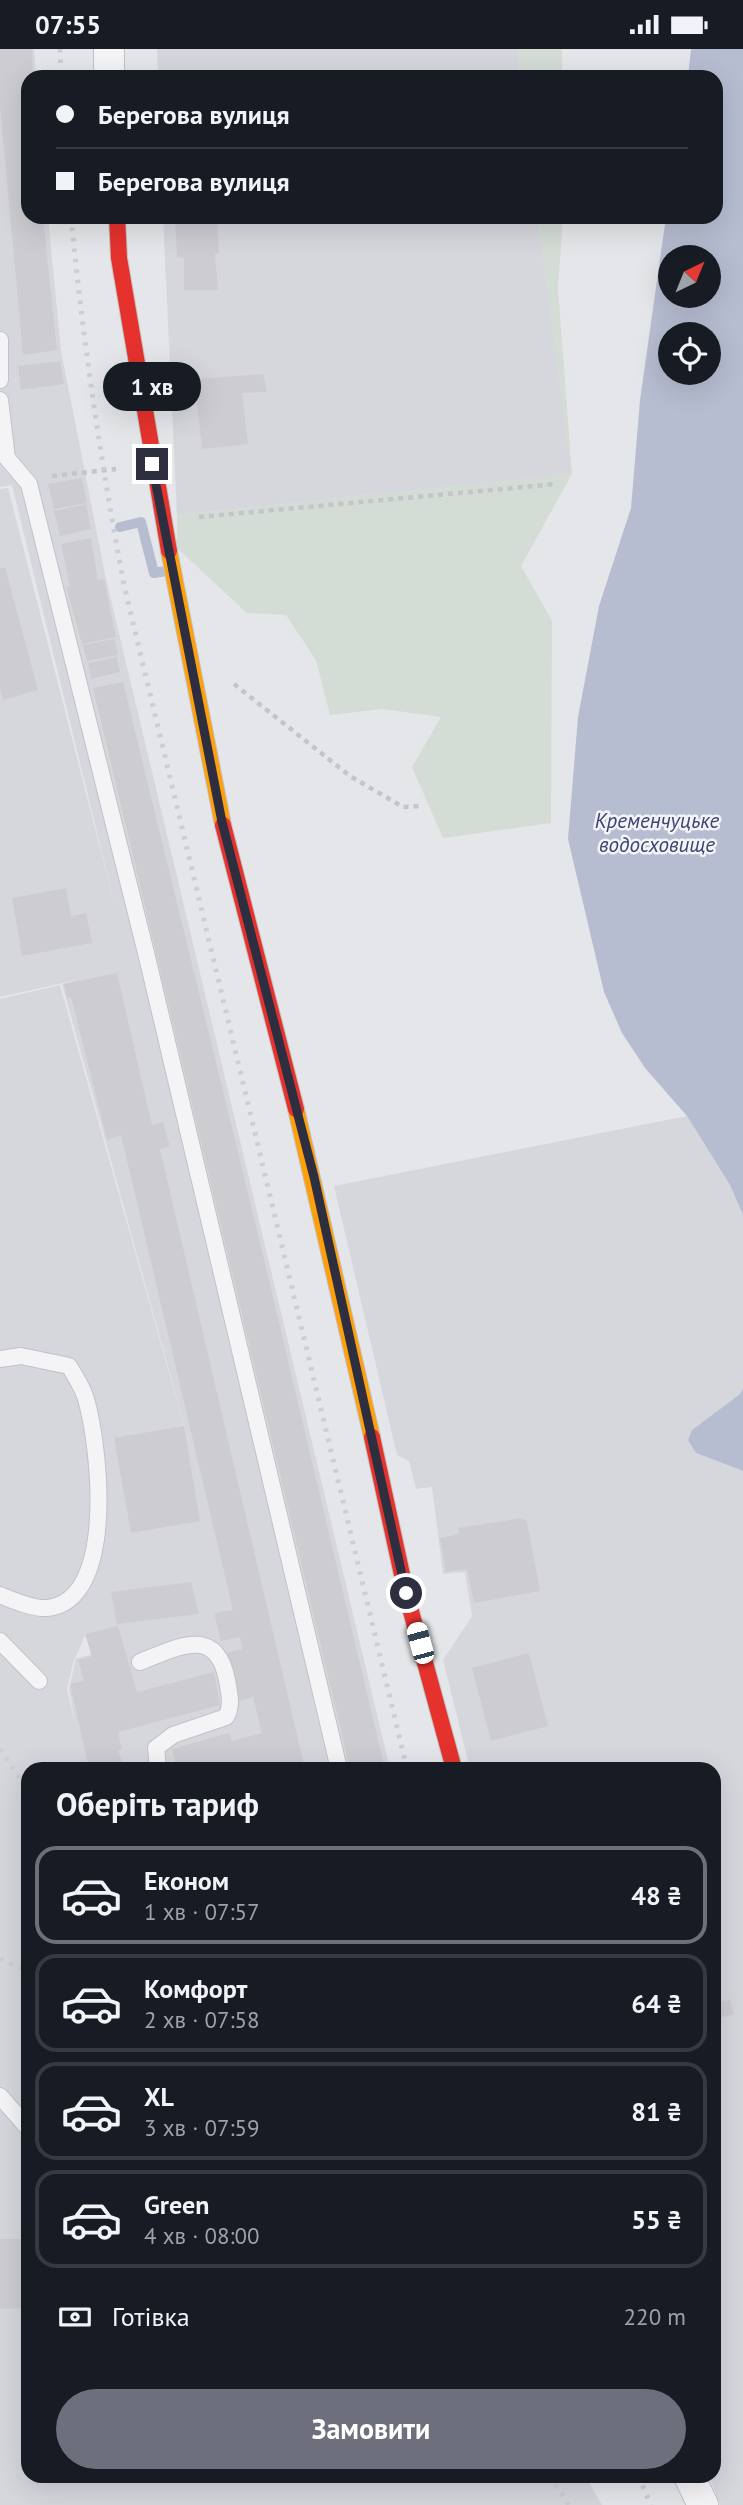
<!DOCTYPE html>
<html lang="uk">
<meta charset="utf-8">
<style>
body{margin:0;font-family:"PT Sans",sans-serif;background:#20242c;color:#f1f3f6;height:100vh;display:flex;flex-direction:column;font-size:26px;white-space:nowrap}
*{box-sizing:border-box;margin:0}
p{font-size:23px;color:#9ea1a6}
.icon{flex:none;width:38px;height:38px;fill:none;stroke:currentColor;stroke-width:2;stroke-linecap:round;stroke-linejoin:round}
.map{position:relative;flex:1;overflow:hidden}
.panel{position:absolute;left:21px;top:1713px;width:700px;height:721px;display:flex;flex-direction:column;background:#171b24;border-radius:21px;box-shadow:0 7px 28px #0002}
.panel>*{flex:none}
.hud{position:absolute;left:21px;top:21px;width:702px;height:154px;border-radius:21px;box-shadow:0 7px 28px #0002;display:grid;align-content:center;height:154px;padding:0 35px;background:#171b24}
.needle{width:46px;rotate:43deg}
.tools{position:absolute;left:658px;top:196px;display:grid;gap:14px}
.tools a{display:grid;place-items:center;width:63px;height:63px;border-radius:50%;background:#171b24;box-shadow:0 7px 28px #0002;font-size:35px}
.end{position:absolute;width:32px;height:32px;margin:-16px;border:9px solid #2d2f41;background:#fff;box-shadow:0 0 0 4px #fff}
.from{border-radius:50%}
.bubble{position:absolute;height:49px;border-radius:24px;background:#171b24;box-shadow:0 7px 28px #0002;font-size:23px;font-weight:600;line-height:49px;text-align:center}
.car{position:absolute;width:21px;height:42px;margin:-21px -10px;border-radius:9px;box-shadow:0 0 5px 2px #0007;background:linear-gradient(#fff 24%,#345 0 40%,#fff 0 76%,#345 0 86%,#fff 0)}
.hud b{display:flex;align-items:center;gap:24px;height:66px;font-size:26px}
.hud b+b{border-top:2px solid #363941}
.hud i{width:18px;height:18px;background:#f1f3f6}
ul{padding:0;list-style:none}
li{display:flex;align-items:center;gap:21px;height:98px;margin:0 14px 10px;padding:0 21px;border:4px solid #363941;border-radius:21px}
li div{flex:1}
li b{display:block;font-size:26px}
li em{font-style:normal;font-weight:600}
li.on{border-color:#6d6f7c}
li>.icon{width:63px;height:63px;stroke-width:1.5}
h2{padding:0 35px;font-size:32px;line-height:84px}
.pay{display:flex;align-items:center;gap:18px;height:77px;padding:0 35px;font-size:26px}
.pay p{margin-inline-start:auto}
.button{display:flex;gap:14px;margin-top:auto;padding:14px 35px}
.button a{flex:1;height:80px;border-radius:42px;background:#6d6f7c;color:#fff;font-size:28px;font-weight:600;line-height:80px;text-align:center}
.status{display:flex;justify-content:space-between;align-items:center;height:49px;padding:0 35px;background:#171b24;direction:ltr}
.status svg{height:19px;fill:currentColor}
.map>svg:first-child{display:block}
</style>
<div class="status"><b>07:55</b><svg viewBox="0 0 49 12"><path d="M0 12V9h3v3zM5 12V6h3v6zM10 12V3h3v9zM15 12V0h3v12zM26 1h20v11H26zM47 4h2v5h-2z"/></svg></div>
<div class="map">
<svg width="743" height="2456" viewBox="0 0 743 2456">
<rect width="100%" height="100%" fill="#e5e6e9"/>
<path fill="#d6d7dd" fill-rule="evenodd" d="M0 0H34L36 28H28V168H48L61 302 106 530 390 1720H28V2427H579L590 2435 602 2456H0V950L60 936 208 1462 62 935 81 930 0 948V440L8 439 117 865 12 436 0 438ZM86 1584 91 1606 76 1609 69 1640 75 1675 67 1640 73 1614Z
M157 0H518L520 28H158Z
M163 168H538L572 425 177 466Z
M687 1067 730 1136 743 1166V1339L740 1345 692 1381 696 1404 743 1422V2456H720L709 2427H714V1720H470L443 1611 472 1567 465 1523 443 1525 432 1438 416 1440 409 1412 397 1406 334 1137Z"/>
<path fill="#d4dcd6" d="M518 0H562V28H520Z
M538 168H563L558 239 572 425 521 517 552 572 551 774 443 789 412 718 441 668 383 660 330 666 316 611 286 566 247 564 177 499V466L571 425Z"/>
<path fill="#b7bdd1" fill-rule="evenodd" d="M691 0H743V1166L730 1136 687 1067 645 1019 622 984 604 943 568 790 578 668 599 557 631 459 640 351 666 168H716V28H688ZM670 208H709V247H670ZM670 285H709V324H670Z
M743 1339V1422L696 1404 688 1391 692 1381 740 1345Z"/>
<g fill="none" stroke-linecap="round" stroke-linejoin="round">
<path stroke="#b7bdd1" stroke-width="10" d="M120 478 141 473 154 524 166 522"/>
</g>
<path fill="#cdcdd1" d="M0 0H32L33 28H28V168H43L57 301 23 306 0 58Z
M175 168H217L219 205 215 204 218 241H184V209L177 208Z
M60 312 64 335 21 341 18 317Z
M263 325 267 343 242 344 248 395 202 400 194 330Z
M82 429 87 454 54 460 48 435Z
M86 455 91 480 60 487 54 462Z
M91 489 98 531 104 530 116 588 82 595 66 538 70 537 61 495Z
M5 518 38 641 3 651 0 639V520Z
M114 590 118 606 87 612 83 596Z
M117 608 120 623 91 630 88 614Z
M123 633 259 1189 385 1720H350L93 639Z
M66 839 71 867 86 864 92 894 22 907 12 849Z
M117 924 152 1076 163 1073 170 1098 160 1100 305 1720H191V1717L177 1720 172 1700 229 1684 232 1692 262 1684 253 1648 235 1653 223 1605 242 1600 240 1588 221 1592 214 1564 233 1561 121 1086 107 1091 71 948 67 949 64 935Z
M184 1377 200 1472 131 1484 114 1389Z
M522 1469 527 1473 540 1542 474 1554 467 1520 446 1523 440 1489 459 1485 458 1479Z
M191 1533 199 1565 117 1575 111 1543Z
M118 1577 137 1643 214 1623 220 1656 118 1683 122 1700 118 1701 125 1720 138 1714 141 1720H89L70 1635 84 1632 78 1611 92 1607 85 1585Z
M529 1604 548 1677 491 1692 472 1619Z
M730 1950 734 1965 714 1970V1954Z
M0 2190H28V2259L0 2260Z"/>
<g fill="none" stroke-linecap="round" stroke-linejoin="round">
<g stroke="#c2c3c6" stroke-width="18">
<path id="lane" d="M0 291V331
M0 351 7 409 29 435 147 908 339 1720
M0 1310 21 1307 69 1317C75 1327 83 1339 86 1350 99 1395 118 1552 47 1559 33 1560 12 1551 0 1546
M0 1592 39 1632
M140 1613C176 1599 216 1575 227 1631 229 1644 233 1656 226 1668L173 1686 156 1699 158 1720
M0 2047 28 2079"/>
</g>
<g stroke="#c2c3c6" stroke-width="32">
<path id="street" d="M109 28V0
M689 2427 703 2456"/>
</g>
<g stroke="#c2c3c6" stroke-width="18">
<path id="slow" d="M169 502 223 776
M296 1060 372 1388"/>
</g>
<g stroke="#c2c3c6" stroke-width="18">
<path id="jam" d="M117 168 119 209 169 502
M223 776 296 1060
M372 1388 406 1544 454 1720"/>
</g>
<path stroke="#c4c4c9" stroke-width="4.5" stroke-dasharray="5 5" stroke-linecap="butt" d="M52 427 116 420
M199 468 556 435
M234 635 350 727 403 758 420 757"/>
<use href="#lane" stroke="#f4f4f6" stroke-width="16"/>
<use href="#street" stroke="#f4f4f6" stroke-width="30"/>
<use href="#slow" stroke="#ff9f0a" stroke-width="16"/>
<use href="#jam" stroke="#e5322d" stroke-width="16"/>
<path stroke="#cdced1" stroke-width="5" stroke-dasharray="3.5 7" stroke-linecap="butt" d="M60 0 61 28
M71 168C83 292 101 414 124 536L407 1720
M0 1700 28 1742
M0 1910 28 1922
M549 2427 569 2456
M638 2427 651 2456"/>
</g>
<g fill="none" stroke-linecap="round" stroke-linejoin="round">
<path stroke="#2d2f41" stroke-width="9" d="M152 415 222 773 314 1128 406 1544"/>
</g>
<g text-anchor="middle" stroke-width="5" stroke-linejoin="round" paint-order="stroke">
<g font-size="21" font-style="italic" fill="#3b4572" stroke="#f4f4f8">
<text x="657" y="779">Кременчуцьке<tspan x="657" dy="24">водосховище</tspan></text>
</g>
</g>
</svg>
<div class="tools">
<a><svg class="needle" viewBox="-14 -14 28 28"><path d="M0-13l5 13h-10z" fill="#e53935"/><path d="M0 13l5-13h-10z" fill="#9ea1a6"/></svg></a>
<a><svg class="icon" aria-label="locate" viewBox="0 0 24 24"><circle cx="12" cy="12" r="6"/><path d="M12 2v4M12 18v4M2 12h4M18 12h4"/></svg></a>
</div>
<i class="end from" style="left:406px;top:1544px"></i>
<i class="end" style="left:152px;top:415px"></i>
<div class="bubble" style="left:103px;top:313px;width:98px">1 хв</div>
<i class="car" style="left:420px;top:1594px;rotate:345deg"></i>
<div class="hud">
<b><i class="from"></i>Берегова вулиця</b>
<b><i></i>Берегова вулиця</b>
</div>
<section class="panel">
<h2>Оберіть тариф</h2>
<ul>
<li class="on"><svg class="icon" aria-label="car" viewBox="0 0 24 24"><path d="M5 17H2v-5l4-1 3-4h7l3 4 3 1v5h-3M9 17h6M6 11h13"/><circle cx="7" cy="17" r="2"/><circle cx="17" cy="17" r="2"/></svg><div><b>Економ</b><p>1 хв · 07:57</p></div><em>48 ₴</em></li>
<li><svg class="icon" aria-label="car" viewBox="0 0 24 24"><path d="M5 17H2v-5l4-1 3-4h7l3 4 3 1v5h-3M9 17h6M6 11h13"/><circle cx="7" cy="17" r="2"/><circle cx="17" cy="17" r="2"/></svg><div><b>Комфорт</b><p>2 хв · 07:58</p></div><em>64 ₴</em></li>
<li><svg class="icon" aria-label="car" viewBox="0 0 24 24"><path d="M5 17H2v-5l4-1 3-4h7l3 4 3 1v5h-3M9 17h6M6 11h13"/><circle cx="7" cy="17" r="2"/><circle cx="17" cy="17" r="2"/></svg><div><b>XL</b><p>3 хв · 07:59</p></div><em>81 ₴</em></li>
<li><svg class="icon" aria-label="car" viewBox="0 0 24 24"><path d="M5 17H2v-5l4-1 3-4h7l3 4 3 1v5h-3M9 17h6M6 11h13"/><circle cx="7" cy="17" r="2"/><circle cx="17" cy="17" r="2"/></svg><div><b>Green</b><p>4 хв · 08:00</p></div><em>55 ₴</em></li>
</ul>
<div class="pay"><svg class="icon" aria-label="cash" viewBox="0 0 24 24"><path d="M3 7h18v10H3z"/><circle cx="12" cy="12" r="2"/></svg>Готівка<p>220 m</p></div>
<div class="button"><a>Замовити</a></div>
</section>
</div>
